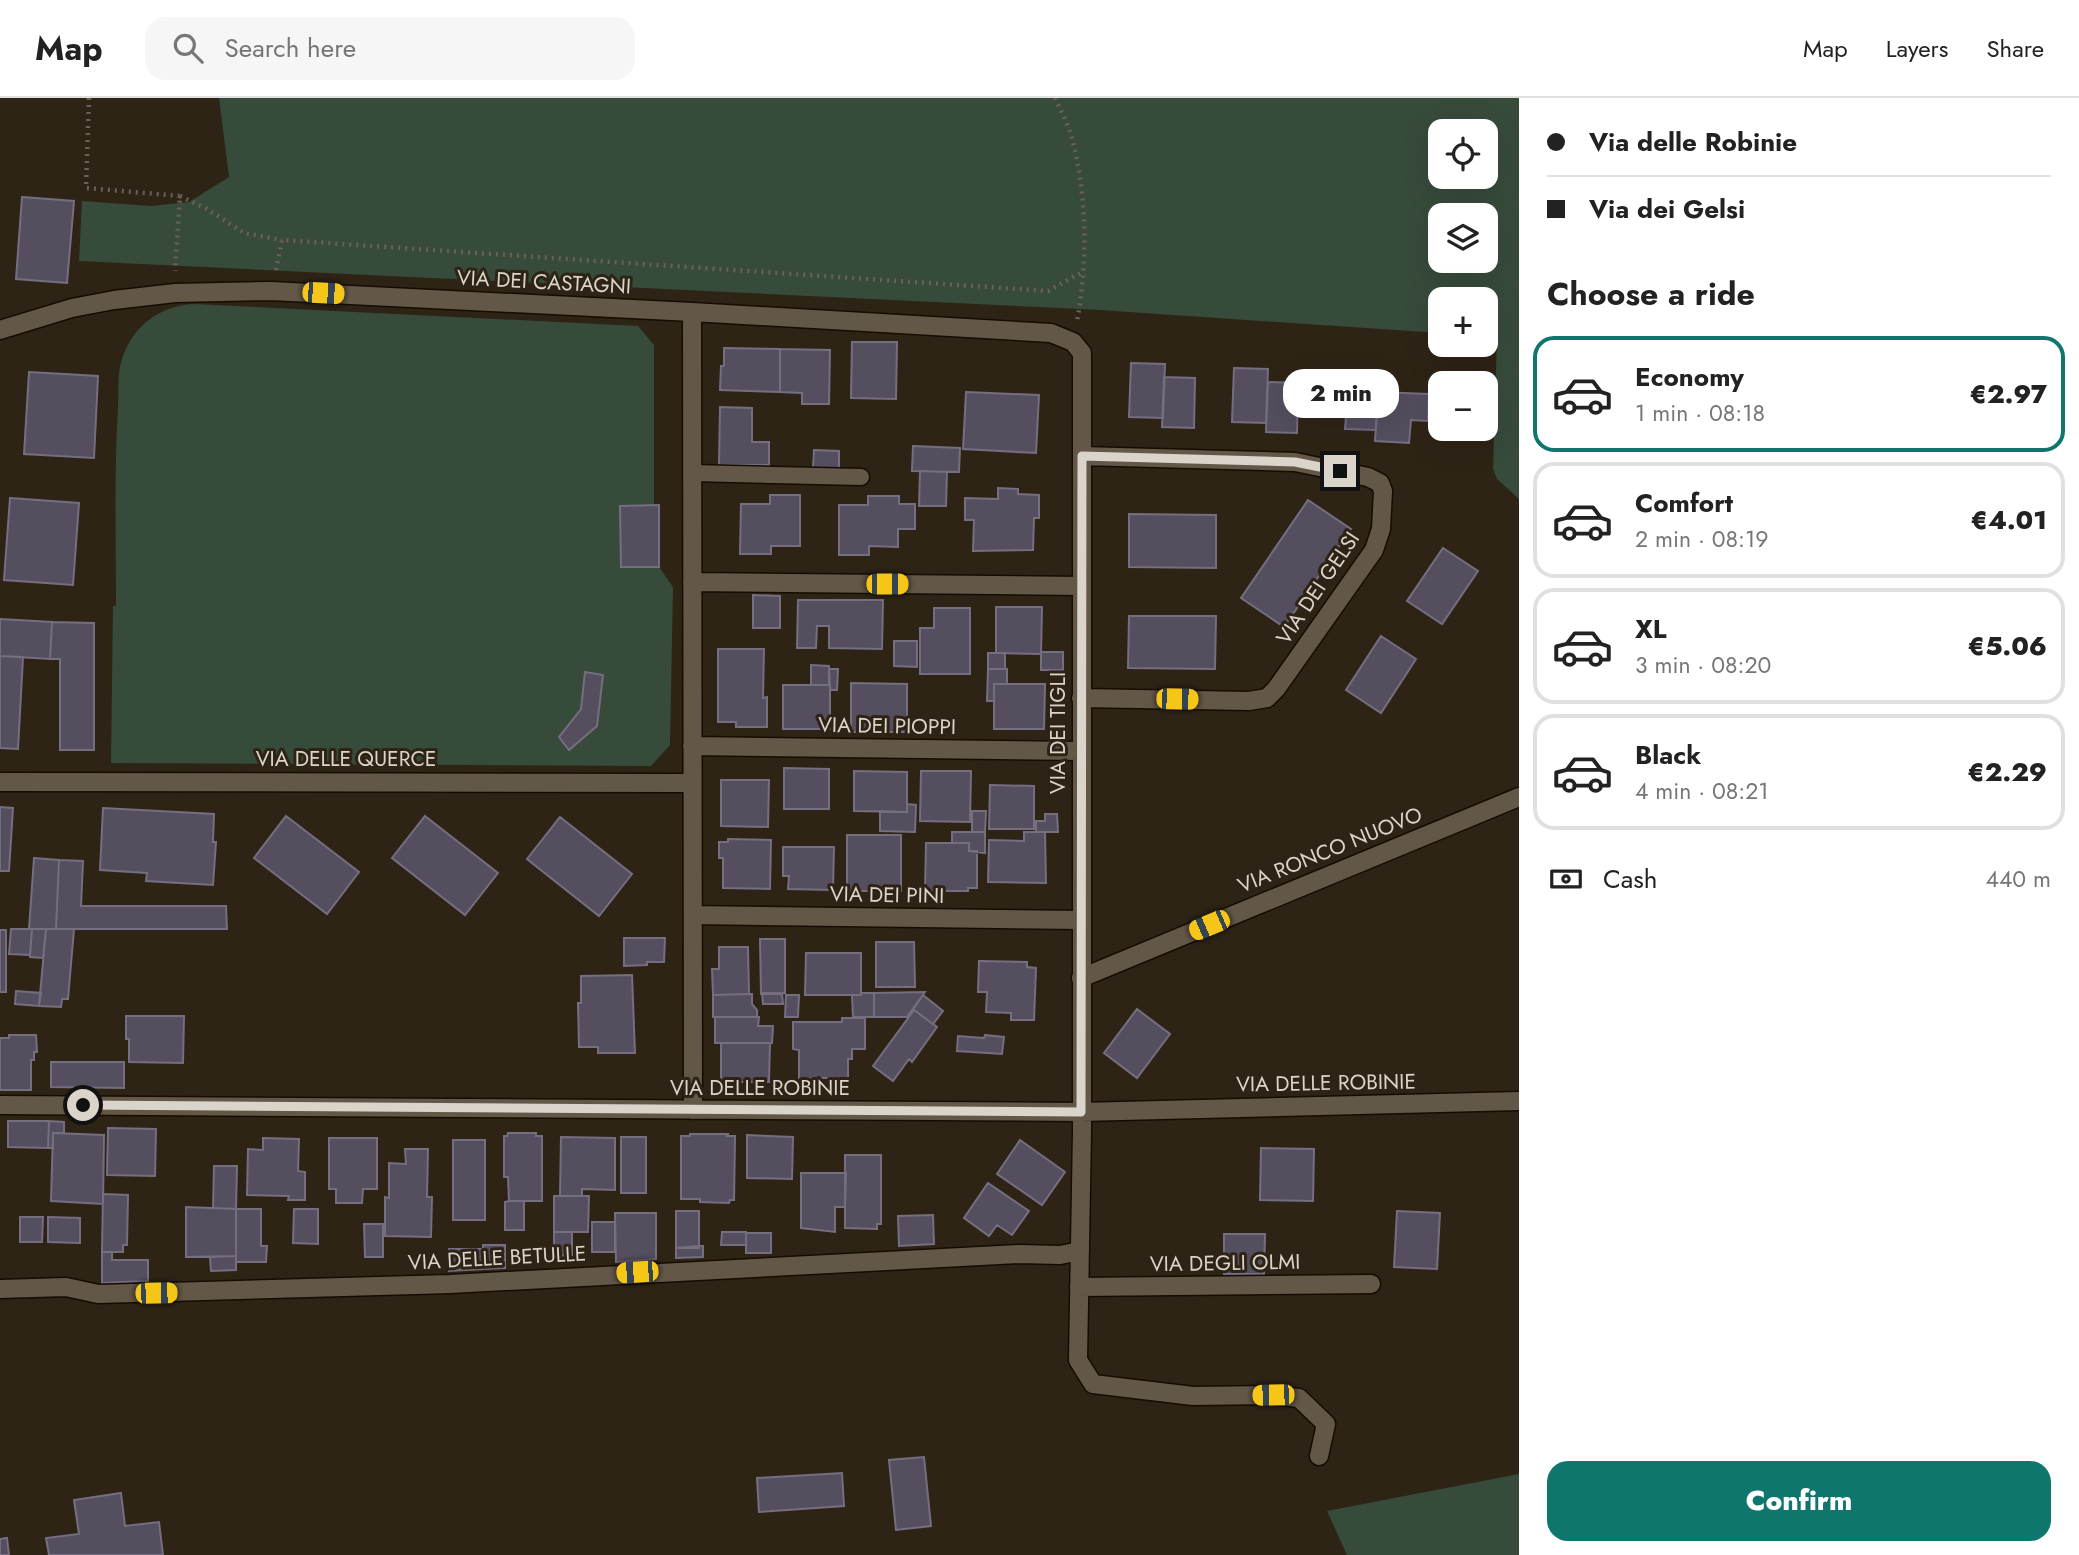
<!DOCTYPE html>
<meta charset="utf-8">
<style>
body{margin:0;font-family:Jost,sans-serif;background:#f6f6f6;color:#222;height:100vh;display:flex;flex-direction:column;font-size:26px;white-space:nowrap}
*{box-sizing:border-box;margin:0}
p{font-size:23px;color:#767676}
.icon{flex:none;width:38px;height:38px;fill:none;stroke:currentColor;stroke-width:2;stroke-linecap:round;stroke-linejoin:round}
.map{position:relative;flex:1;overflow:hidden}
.sheet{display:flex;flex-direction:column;background:#fff;width:560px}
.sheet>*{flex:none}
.hud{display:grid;align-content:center;height:154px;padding:0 28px;background:#fff}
.tools{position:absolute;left:1428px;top:21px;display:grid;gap:14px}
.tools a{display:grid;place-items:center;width:70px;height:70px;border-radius:14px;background:#fff;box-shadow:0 7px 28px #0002;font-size:35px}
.end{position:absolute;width:32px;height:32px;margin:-16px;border:9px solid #dad4cb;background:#111;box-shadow:0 0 0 4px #111}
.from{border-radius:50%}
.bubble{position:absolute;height:49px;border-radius:21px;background:#fff;box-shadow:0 7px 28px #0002;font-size:23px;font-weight:800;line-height:49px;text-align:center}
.car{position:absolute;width:21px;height:42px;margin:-21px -10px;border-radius:9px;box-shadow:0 0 5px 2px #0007;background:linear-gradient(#f5c518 24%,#345 0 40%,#f5c518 0 76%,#345 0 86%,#f5c518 0)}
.hud b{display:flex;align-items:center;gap:24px;height:66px;font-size:26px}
.hud b+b{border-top:2px solid #e0e0e0}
.hud i{width:18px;height:18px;background:#222}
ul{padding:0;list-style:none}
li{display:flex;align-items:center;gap:21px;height:116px;margin:0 14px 10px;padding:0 14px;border:4px solid #e0e0e0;border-radius:21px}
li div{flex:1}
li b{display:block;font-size:26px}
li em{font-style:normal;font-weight:800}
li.selected{border-color:#0f766e}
li>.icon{width:63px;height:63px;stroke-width:1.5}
h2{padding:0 28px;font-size:32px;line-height:84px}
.pay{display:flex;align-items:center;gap:18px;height:77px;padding:0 28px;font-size:26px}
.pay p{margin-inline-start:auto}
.primary-button{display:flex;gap:14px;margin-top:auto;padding:14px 28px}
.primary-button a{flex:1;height:80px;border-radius:21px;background:#0f766e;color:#fff;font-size:28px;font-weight:800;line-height:80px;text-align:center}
header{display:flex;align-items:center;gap:42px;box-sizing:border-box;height:98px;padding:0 35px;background:#fff;border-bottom:2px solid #e0e0e0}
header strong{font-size:33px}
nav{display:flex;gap:38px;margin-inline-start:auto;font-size:24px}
.search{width:490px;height:63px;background:#f6f6f6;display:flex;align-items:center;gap:18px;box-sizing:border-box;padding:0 24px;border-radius:21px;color:#767676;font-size:26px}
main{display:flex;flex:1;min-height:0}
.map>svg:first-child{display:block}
</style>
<header>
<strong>Map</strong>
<div class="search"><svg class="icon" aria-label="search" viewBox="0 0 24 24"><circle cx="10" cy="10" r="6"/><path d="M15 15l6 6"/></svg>Search here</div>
<nav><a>Map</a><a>Layers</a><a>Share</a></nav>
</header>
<main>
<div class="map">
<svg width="1519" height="1457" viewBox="0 0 1519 1457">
<rect width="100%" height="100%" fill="#2e2416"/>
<path fill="#374b3b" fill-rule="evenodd" d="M219 0H1519V401L1497 381 1493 371 1497 239 1486 238V201H1440V235L1100 212 79 163 82 103 151 108 189 104 229 79ZM1440 33H1486V79H1440ZM1440 117H1486V163H1440Z
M194 206 638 228 654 247V406L659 407V469L673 489 670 647 651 668 111 665 113 508H116C116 442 114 375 118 309 119 294 117 275 122 261 133 228 159 208 194 206Z
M1519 1376V1457H1347L1327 1413Z"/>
<path fill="#554e5f" stroke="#756e80" stroke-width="2" d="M22 99 74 103 67 185 16 181Z
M852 244H897L896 301 851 300Z
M724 250 780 251V294L720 292 721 268H724Z
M780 251 830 252 829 306H802V295L780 294Z
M1131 265 1165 266 1163 320 1129 319Z
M1234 270 1268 271 1266 325 1232 324Z
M29 274 98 278 94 360 24 356Z
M1164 279 1195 280 1194 330 1162 329Z
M1349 279 1378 281 1376 332 1345 331Z
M1268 284 1298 285 1297 335 1266 334Z
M966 294 1039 297 1036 355 963 351Z
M1378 294 1429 296 1428 323 1411 322 1409 345 1375 343Z
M720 309 752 310V344H769V367H719Z
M913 348 960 350 959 374 912 373Z
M814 352 839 353V371L813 370Z
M920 373 947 374 946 408H919Z
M998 390 1018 391V396L1039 397V420H1034L1033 452 973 453 974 422H965V400L998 401Z
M770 397H800V448H771V456H740L741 406H770Z
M868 398H899V406H915V431H898V449L869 448V457H839V407H868Z
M10 400 79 405 73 487 4 482Z
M1308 402 1351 431 1284 529 1241 500Z
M659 407V469H621L620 408Z
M1129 416 1216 417V470L1129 469Z
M1443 450 1478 473 1442 526 1407 503Z
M753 497 780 498V530H753Z
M798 502H883L882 551 829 550V528H817L816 550H797Z
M996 509H1042L1041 556 996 555Z
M934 510H970V576H920V530H934Z
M1129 518H1216L1215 571 1128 570Z
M0 521 52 524 50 561 0 558Z
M52 524 94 525V652H60V561H50Z
M1381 538 1416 561 1381 615 1346 592Z
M894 543H917V569L894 568Z
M718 551H764L763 600 767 599V629H736V624H718Z
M1041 554H1063V572H1041Z
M988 555H1005V571H988Z
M0 558 23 559 18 651 0 650Z
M811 567 829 568V587H811Z
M829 571H838L837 592H830Z
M988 571H1007V586H994V603H987Z
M585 574 603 577 597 628 569 652 559 639 581 611Z
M851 585 907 586V634H851Z
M994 586H1045L1044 631H994Z
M783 587H830V631H783Z
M784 670 829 671V711H784Z
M854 673 907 674V714L854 713Z
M921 673H971L970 724 920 723Z
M721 682H769L768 729 721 728Z
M990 687 1034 688V731H989Z
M907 706 916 707 915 734 880 733V713L907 714Z
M0 709 13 710 9 773H0Z
M103 710 214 716 213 744H216L213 787 146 783 147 775 100 772Z
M972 713H986L985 734H972Z
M1045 716H1057L1058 734H1036V723H1045Z
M286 718 359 774 327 816 254 760Z
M425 718 498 775 465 817 392 760Z
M560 719 632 776 599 818 527 761Z
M952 734H985V755L969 753V745H952Z
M1024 734H1045L1046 785 988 784 989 742 1024 743Z
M847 737H901V793H847Z
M728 741 771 742 770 791 723 790V760H719V744H728Z
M926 745H969V753H977V790H968V793H925Z
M783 749H834L833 792 788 791 789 778H783Z
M34 760 59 762 56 831H29Z
M59 762 83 763 81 808H226L227 831H56Z
M11 831H32L30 857 9 856Z
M32 831H46L43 860 30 859Z
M46 831H74L68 901H62L61 909 39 908Z
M0 832H6V894H0Z
M624 840H665L664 864H647V867L624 868Z
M760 841H785V895L761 896Z
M876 844H914L915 889H876Z
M719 849H748L749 896 713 897 712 871H719Z
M806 855H861V897H805Z
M979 863 1027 864V869L1036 870 1034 922H1011V915L986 914 987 894H978Z
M632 877 635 955H598V949H579L578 905H581V878Z
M16 893 41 895 39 908 15 906Z
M925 894 907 919H874V895Z
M762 895 782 896 783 906H763Z
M861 895H874V919H853L852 897H861Z
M752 896V906L757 912V919H713V897Z
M786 897H799L798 919H785Z
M923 897 943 913 933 926 914 912 912 913Z
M1137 911 1170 936 1137 980 1104 955Z
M914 912 937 929 912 964 909 961 893 983 873 968Z
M126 918H184L183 965 129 964V941H126Z
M715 919H759L758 928H773L772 945H715Z
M842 920H865V951H852V961H848V980H799V952L793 951V924H842Z
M9 937H36L37 954H34V962H31V992H0V940H9Z
M985 937 1004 939 1002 956 957 953 958 938 984 940Z
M721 945H770L769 984H721Z
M51 964H124V990L51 989Z
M8 1023H49L48 1050 8 1049Z
M49 1023 64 1024V1035H53V1050H48Z
M108 1030 156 1031 155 1078 107 1077Z
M53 1035 104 1037 103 1106 51 1103Z
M508 1035H536V1038H542V1103H509L508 1079H504V1038H507Z
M690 1036H728L727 1038H735L734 1102H730L729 1105 700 1104V1101H681V1038H690Z
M747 1037 793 1039 792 1081 747 1080Z
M561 1039 615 1040V1092L582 1091V1098H560Z
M621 1039H646V1095H621Z
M263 1040 299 1041 298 1073 305 1074V1102H288L289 1098 247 1097 248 1051 263 1052Z
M329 1040H377V1091H363L362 1105H336V1091H329Z
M453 1042H485V1122H453Z
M1020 1042 1065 1074 1042 1107 997 1076Z
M1261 1050 1314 1051 1313 1103 1260 1102Z
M405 1051H428L427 1099H432L431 1139 385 1138V1099L389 1100V1065L406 1066Z
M845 1057H881V1126H877V1131L845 1130Z
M214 1068H237L236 1111H213Z
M801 1075H846L845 1109H835V1134L801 1130Z
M988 1085 1029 1113 1012 1137 997 1127 989 1138 964 1120Z
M103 1096 128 1097 127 1147H123V1154H102Z
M554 1098H589L588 1134H554Z
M509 1103H524V1132H505V1104Z
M186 1109 236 1111V1158L186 1159Z
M236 1111H261V1148H267L266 1164H236Z
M294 1111H318V1146L293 1145Z
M676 1113H699V1150H676Z
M1397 1113 1440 1115 1437 1171 1394 1169Z
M615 1115H656V1161L616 1164Z
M933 1117 934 1146 899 1148 898 1118Z
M20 1119H43L42 1144H20Z
M48 1119 80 1120V1145L48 1144Z
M592 1124H615V1154H592Z
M364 1126H383V1159H365Z
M554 1134H572V1157L554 1158Z
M722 1134H746V1147H721Z
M746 1135H771V1155H746Z
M1224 1136H1265L1264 1176H1224Z
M483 1147H505V1170L483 1171Z
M699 1148H703V1159L676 1160V1150Z
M449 1151H483V1171L449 1173Z
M102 1154H112V1162H148V1183L102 1185Z
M236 1158V1172L211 1173 210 1159Z
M924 1359 931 1428 896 1432 889 1362Z
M842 1375 844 1408 759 1414 757 1380Z
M121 1395 125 1428 159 1424 163 1457H49L46 1440 79 1436 74 1402Z
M7 1440 9 1457H0V1441Z"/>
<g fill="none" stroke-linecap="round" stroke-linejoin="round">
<g stroke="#160d02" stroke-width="19">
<path id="service" d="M692 375 861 379"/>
</g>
<g stroke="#160d02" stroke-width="21">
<path id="minor" d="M692 214 693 1012
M0 232 72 210 114 202 175 195 271 193 692 214 1051 235 1073 244 1082 255V1033L1078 1262 1093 1286 1193 1298 1273 1297 1299 1300 1326 1326 1319 1358
M692 484 1081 488
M1081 600 1249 603 1267 600 1276 591 1374 452 1381 431 1383 393 1380 385 1368 379 1295 364 1082 358
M692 648 1081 653
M0 684 692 685
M693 817 1081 822
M1081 880 1519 699
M0 1007 1081 1014 1519 1003
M1079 1189 1371 1186
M0 1191 66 1189 98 1196 450 1186 1020 1156 1060 1157 1080 1153"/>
</g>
<path stroke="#6a6155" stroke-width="4.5" stroke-dasharray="2 5" stroke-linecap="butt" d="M89 0 86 90 180 98 175 173
M1055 0C1061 13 1068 26 1072 40 1087 96 1088 166 1077 223
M180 98 207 111 244 135 282 142
M276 172 282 142 1048 193 1084 173"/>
<use href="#service" stroke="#635848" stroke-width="16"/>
<use href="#minor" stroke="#635848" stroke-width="18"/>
</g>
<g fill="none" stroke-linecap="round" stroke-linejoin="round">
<path stroke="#dad4cb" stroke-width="9" d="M83 1007 1081 1014 1082 358 1295 364 1340 373"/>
</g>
<g text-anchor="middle" stroke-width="6" stroke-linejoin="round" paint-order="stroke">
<g font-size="21" fill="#dad4cb" stroke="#2e2416">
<text transform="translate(544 184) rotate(3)" y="7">VIA DEI CASTAGNI</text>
<text transform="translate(1318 490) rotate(-56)" y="7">VIA DEI GELSI</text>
<text transform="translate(887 628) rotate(1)" y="7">VIA DEI PIOPPI</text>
<text transform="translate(1058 635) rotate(-90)" y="7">VIA DEI TIGLI</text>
<text x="346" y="668">VIA DELLE QUERCE</text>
<text transform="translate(1330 752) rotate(-22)" y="7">VIA RONCO NUOVO</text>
<text transform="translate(887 797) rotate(1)" y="7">VIA DEI PINI</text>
<text transform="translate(1326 985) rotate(-1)" y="7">VIA DELLE ROBINIE</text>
<text x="760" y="997">VIA DELLE ROBINIE</text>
<text transform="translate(497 1160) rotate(-3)" y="7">VIA DELLE BETULLE</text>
<text transform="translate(1225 1165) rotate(-1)" y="7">VIA DEGLI OLMI</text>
</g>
</g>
</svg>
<div class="tools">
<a><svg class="icon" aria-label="locate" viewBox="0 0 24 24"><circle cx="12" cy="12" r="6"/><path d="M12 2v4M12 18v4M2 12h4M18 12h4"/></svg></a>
<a><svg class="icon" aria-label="layers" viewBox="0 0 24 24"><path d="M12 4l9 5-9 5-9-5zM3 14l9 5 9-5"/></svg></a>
<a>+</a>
<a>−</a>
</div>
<i class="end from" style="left:83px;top:1007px"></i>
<i class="end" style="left:1340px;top:373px"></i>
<div class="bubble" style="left:1283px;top:271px;width:116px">2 min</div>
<i class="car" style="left:323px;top:195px;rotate:93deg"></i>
<i class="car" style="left:887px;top:486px;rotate:90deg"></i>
<i class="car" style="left:1177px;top:601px;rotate:91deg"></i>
<i class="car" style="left:1209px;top:827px;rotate:247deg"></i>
<i class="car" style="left:637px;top:1174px;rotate:266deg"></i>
<i class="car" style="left:156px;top:1195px;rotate:89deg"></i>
<i class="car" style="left:1273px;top:1297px;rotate:269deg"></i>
</div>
<section class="sheet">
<div class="hud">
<b><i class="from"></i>Via delle Robinie</b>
<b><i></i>Via dei Gelsi</b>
</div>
<h2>Choose a ride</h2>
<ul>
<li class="selected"><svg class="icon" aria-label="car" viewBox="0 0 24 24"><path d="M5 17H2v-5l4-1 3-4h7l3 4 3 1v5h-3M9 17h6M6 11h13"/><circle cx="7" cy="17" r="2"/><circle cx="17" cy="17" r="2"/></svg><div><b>Economy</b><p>1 min · 08:18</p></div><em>€2.97</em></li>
<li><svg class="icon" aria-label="car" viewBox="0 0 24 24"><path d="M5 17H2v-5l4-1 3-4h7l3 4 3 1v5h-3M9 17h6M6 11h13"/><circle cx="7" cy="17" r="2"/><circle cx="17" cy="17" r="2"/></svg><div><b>Comfort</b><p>2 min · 08:19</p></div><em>€4.01</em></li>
<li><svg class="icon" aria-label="car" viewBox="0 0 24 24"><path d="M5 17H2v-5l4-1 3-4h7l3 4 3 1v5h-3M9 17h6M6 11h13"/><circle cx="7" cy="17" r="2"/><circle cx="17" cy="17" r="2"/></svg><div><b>XL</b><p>3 min · 08:20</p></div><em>€5.06</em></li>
<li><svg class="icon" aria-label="car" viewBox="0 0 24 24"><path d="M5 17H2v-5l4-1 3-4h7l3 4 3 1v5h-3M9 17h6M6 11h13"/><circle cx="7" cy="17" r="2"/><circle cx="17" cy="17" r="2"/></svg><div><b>Black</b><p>4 min · 08:21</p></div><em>€2.29</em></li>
</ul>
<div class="pay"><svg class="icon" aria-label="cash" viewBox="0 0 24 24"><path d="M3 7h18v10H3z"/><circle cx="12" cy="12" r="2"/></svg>Cash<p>440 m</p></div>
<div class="primary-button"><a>Confirm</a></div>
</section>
</main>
